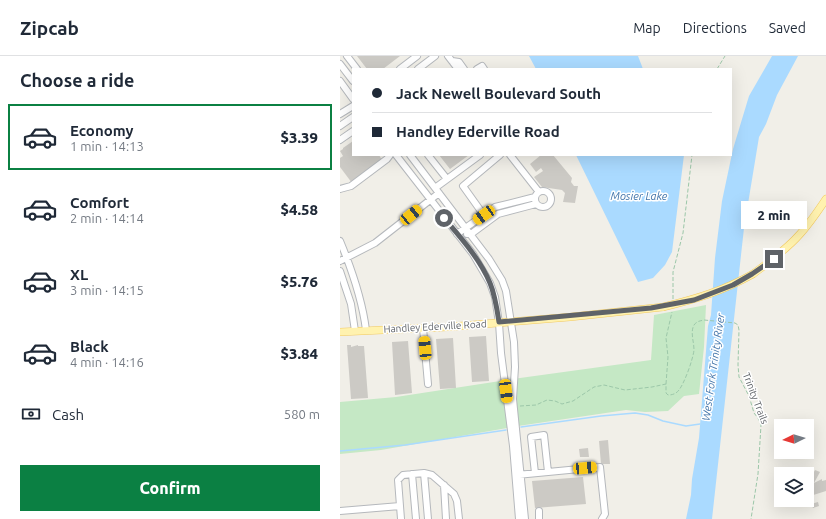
<!DOCTYPE html>
<meta charset="utf-8">
<style>
body{margin:0;font-family:Ubuntu,sans-serif;background:#f2f2f3;color:#1f2937;height:100vh;display:flex;flex-direction:column;font-size:15px;white-space:nowrap}
*{box-sizing:border-box;margin:0}
p{font-size:13px;color:#747a83}
.icon{flex:none;width:22px;height:22px;fill:none;stroke:currentColor;stroke-width:2;stroke-linecap:round;stroke-linejoin:round}
.map{position:relative;flex:1;overflow:hidden}
.side{display:flex;flex-direction:column;background:#fff;width:340px}
.side>*{flex:none}
.banner{position:absolute;left:12px;top:12px;width:380px;height:88px;border-radius:0px;box-shadow:0 4px 16px #0002;display:grid;align-content:center;height:88px;padding:0 20px;background:#fff}
.needle{width:26px;rotate:265deg}
.fabs{position:absolute;left:434px;top:363px;display:grid;gap:8px}
.fabs a{display:grid;place-items:center;width:40px;height:40px;border-radius:0px;background:#fff;box-shadow:0 4px 16px #0002;font-size:20px}
.end{position:absolute;width:18px;height:18px;margin:-9px;border:5px solid #5f6368;background:#fff;box-shadow:0 0 0 2px #fff}
.from{border-radius:50%}
.bubble{position:absolute;height:28px;border-radius:0px;background:#fff;box-shadow:0 4px 16px #0002;font-size:13px;font-weight:800;line-height:28px;text-align:center}
.car{position:absolute;width:12px;height:24px;margin:-12px -6px;border-radius:5px;box-shadow:0 0 3px 1px #0007;background:linear-gradient(#f5c518 24%,#345 0 40%,#f5c518 0 76%,#345 0 86%,#f5c518 0)}
.banner b{display:flex;align-items:center;gap:14px;height:38px;font-size:15px}
.banner b+b{border-top:1px solid #e0e1e3}
.banner i{width:10px;height:10px;background:#1f2937}
ul{padding:0;list-style:none}
li{display:flex;align-items:center;gap:12px;height:66px;margin:0 8px 6px;padding:0 12px;border:2px solid transparent;border-radius:0px}
li div{flex:1}
li b{display:block;font-size:15px}
li em{font-style:normal;font-weight:800}
li.on{border-color:#0b8043}
li>.icon{width:36px;height:36px;stroke-width:1.5}
h2{padding:0 20px;font-size:18px;line-height:48px}
.pay{display:flex;align-items:center;gap:10px;height:44px;padding:0 20px;font-size:15px}
.pay p{margin-inline-start:auto}
.button{display:flex;gap:8px;margin-top:auto;padding:8px 20px}
.button a{flex:1;height:46px;border-radius:0px;background:#0b8043;color:#fff;font-size:16px;font-weight:800;line-height:46px;text-align:center}
header{display:flex;align-items:center;gap:24px;box-sizing:border-box;height:56px;padding:0 20px;background:#fff;border-bottom:1px solid #e0e1e3}
header strong{font-size:19px}
nav{display:flex;gap:22px;margin-inline-start:auto;font-size:14px}
main{display:flex;flex:1;min-height:0}
.map>svg:first-child{display:block}
</style>
<header>
<strong>Zipcab</strong>
<nav><a>Map</a><a>Directions</a><a>Saved</a></nav>
</header>
<main>
<section class="side">
<h2>Choose a ride</h2>
<ul>
<li class="on"><svg class="icon" aria-label="car" viewBox="0 0 24 24"><path d="M5 17H2v-5l4-1 3-4h7l3 4 3 1v5h-3M9 17h6M6 11h13"/><circle cx="7" cy="17" r="2"/><circle cx="17" cy="17" r="2"/></svg><div><b>Economy</b><p>1 min · 14:13</p></div><em>$3.39</em></li>
<li><svg class="icon" aria-label="car" viewBox="0 0 24 24"><path d="M5 17H2v-5l4-1 3-4h7l3 4 3 1v5h-3M9 17h6M6 11h13"/><circle cx="7" cy="17" r="2"/><circle cx="17" cy="17" r="2"/></svg><div><b>Comfort</b><p>2 min · 14:14</p></div><em>$4.58</em></li>
<li><svg class="icon" aria-label="car" viewBox="0 0 24 24"><path d="M5 17H2v-5l4-1 3-4h7l3 4 3 1v5h-3M9 17h6M6 11h13"/><circle cx="7" cy="17" r="2"/><circle cx="17" cy="17" r="2"/></svg><div><b>XL</b><p>3 min · 14:15</p></div><em>$5.76</em></li>
<li><svg class="icon" aria-label="car" viewBox="0 0 24 24"><path d="M5 17H2v-5l4-1 3-4h7l3 4 3 1v5h-3M9 17h6M6 11h13"/><circle cx="7" cy="17" r="2"/><circle cx="17" cy="17" r="2"/></svg><div><b>Black</b><p>4 min · 14:16</p></div><em>$3.84</em></li>
</ul>
<div class="pay"><svg class="icon" aria-label="cash" viewBox="0 0 24 24"><path d="M3 7h18v10H3z"/><circle cx="12" cy="12" r="2"/></svg>Cash<p>580 m</p></div>
<div class="button"><a>Confirm</a></div>
</section>
<div class="map">
<svg width="486" height="463" viewBox="0 0 486 463">
<rect width="100%" height="100%" fill="#f1efe8"/>
<path fill="#c5e8c5" d="M366 249 364 291 359 338 344 340 328 355 305 356 286 354 178 370 41 394 0 398V346L56 341 180 322 311 304 314 259Z"/>
<path fill="#aadaff" d="M189 0H298L303 13H196Z
M432 0H458L437 39 426 68 419 81 404 172 372 463H346L351 439 352 423 359 382 368 270 371 259 375 202 382 145 393 93 409 40Z
M236 99H344L332 196 325 209 313 222 298 226Z"/>
<g fill="none" stroke-linecap="round" stroke-linejoin="round">
<path stroke="#aadaff" stroke-width="1.5" d="M181 371 261 360 295 357 308 359 323 365 346 370 360 368
M0 395 65 389 166 374"/>
</g>
<path fill="#cccac5" d="M17 0H60L43 13H27Z
M13 85V99H39L42 104 12 127 0 111V102L3 100 0 95 3 93V92Z
M99 99H129L110 113Z
M201 99H213L232 122 231 126 234 130H238L235 147 223 146 225 137 222 134 202 131 194 121 203 115 201 112 196 116 190 108Z
M146 280 149 325 132 326 129 281Z
M113 282 116 332 100 333 96 283Z
M68 285 72 337 55 339 52 286Z
M7 289H11V291L18 289V290H24L28 342 11 343Z
M268 384 270 408H261L259 385Z
M248 392 249 401H240L239 393Z
M475 414 480 416 474 427 482 423V425L486 424V435L467 441V429Z
M243 421 246 448 195 452 192 425Z
M478 446 479 450 473 452 471 448Z"/>
<g fill="none" stroke-linecap="round" stroke-linejoin="round">
<g stroke="#b5b8bc" stroke-width="8">
<path id="minor" d="M7 0 17 13
M108 0 118 13
M112 5 119 6 124 13
M0 8 13 25
M60 13 77 0
M78 13 95 0
M137 13 142 10 144 13
M0 25 13 43
M0 58 13 50
M0 70 13 61
M0 84 13 75
M56 99 133 198 150 227 155 241 159 267 161 297 173 390 179 463
M70 99 149 203 162 224 166 235 174 286 175 311 173 343 185 463
M88 99 107 123
M170 99 199 136
M95 132 140 99
M0 133 11 130 47 103 50 99
M195 143a8 8 0 1 1 16 0a8 8 0 1 1-16 0Z
M148 165 123 130 160 99
M117 178 155 151 195 141
M127 178H131L158 158 196 148
M0 185C12 214 22 242 26 274
M0 205 35 187 99 137
M0 215 11 248 15 275
M83 272 88 328
M84 417 88 463
M195 417 191 381 204 379 208 416
M72 418 76 463
M177 419 260 411 265 458 262 463
M104 429 106 463
M60 450 58 424 63 419 84 417 92 419 114 438 117 445 119 463
M0 455 60 450 61 463
M199 455V463"/>
</g>
<g stroke="#f2c960" stroke-width="8">
<path id="major" d="M413 218C429 206 446 194 460 178 470 167 478 155 486 143
M0 276 107 271 230 261 323 251"/>
</g>
<path stroke="#9cc7a9" stroke-width="1" stroke-dasharray="4 2" stroke-linecap="butt" d="M377 13 385 0
M333 243V216L343 177 352 99
M326 328 328 301 326 282 332 256
M180 350 196 349 207 344 215 345 222 348 233 345 254 331 264 329 285 334 312 331 326 328V337L328 339C332 339 336 338 339 334 345 326 353 303 354 294 354 285 350 277 354 269 357 265 360 265 364 264L395 267 398 269 399 274 398 309 399 321 409 340 414 357 418 362 421 369 418 418 411 463"/>
<use href="#minor" stroke="#fff" stroke-width="6"/>
<use href="#major" stroke="#fff2af" stroke-width="7"/>
<g stroke="#f2c960" stroke-width="8" stroke-linecap="butt">
<path id="major-bridge" d="M323 251C356 243 383 235 413 218"/>
</g>
<use href="#major-bridge" stroke="#fff2af" stroke-width="7"/>
</g>
<g fill="none" stroke-linecap="round" stroke-linejoin="round">
<path stroke="#5f6368" stroke-width="5" d="M104 162C121 182 140 203 150 227 155 239 157 253 159 266L311 252 354 244 393 229 412 218 434 203"/>
</g>
<g text-anchor="middle" stroke-width="3" stroke-linejoin="round" paint-order="stroke">
<g font-size="10" fill="#5f6368" stroke="#fff">
<text transform="translate(95 270) rotate(-3)" y="4">Handley Ederville Road</text>
<text transform="translate(416 342) rotate(69)" y="4">Trinity Trails</text>
</g>
<g font-size="11" font-style="italic" fill="#4174aa" stroke="#fff">
<text x="299" y="144">Mosier Lake</text>
<text transform="translate(373 311) rotate(-82)" y="4">West Fork Trinity River</text>
</g>
</g>
</svg>
<div class="fabs">
<a><svg class="needle" viewBox="-14 -14 28 28"><path d="M0-13l5 13h-10z" fill="#e53935"/><path d="M0 13l5-13h-10z" fill="#747a83"/></svg></a>
<a><svg class="icon" aria-label="layers" viewBox="0 0 24 24"><path d="M12 4l9 5-9 5-9-5zM3 14l9 5 9-5"/></svg></a>
</div>
<i class="end from" style="left:104px;top:162px"></i>
<i class="end" style="left:434px;top:203px"></i>
<div class="bubble" style="left:401px;top:145px;width:66px">2 min</div>
<i class="car" style="left:71px;top:159px;rotate:51deg"></i>
<i class="car" style="left:144px;top:159px;rotate:236deg"></i>
<i class="car" style="left:85px;top:292px;rotate:355deg"></i>
<i class="car" style="left:166px;top:335px;rotate:173deg"></i>
<i class="car" style="left:245px;top:412px;rotate:85deg"></i>
<div class="banner">
<b><i class="from"></i>Jack Newell Boulevard South</b>
<b><i></i>Handley Ederville Road</b>
</div>
</div>
</main>
